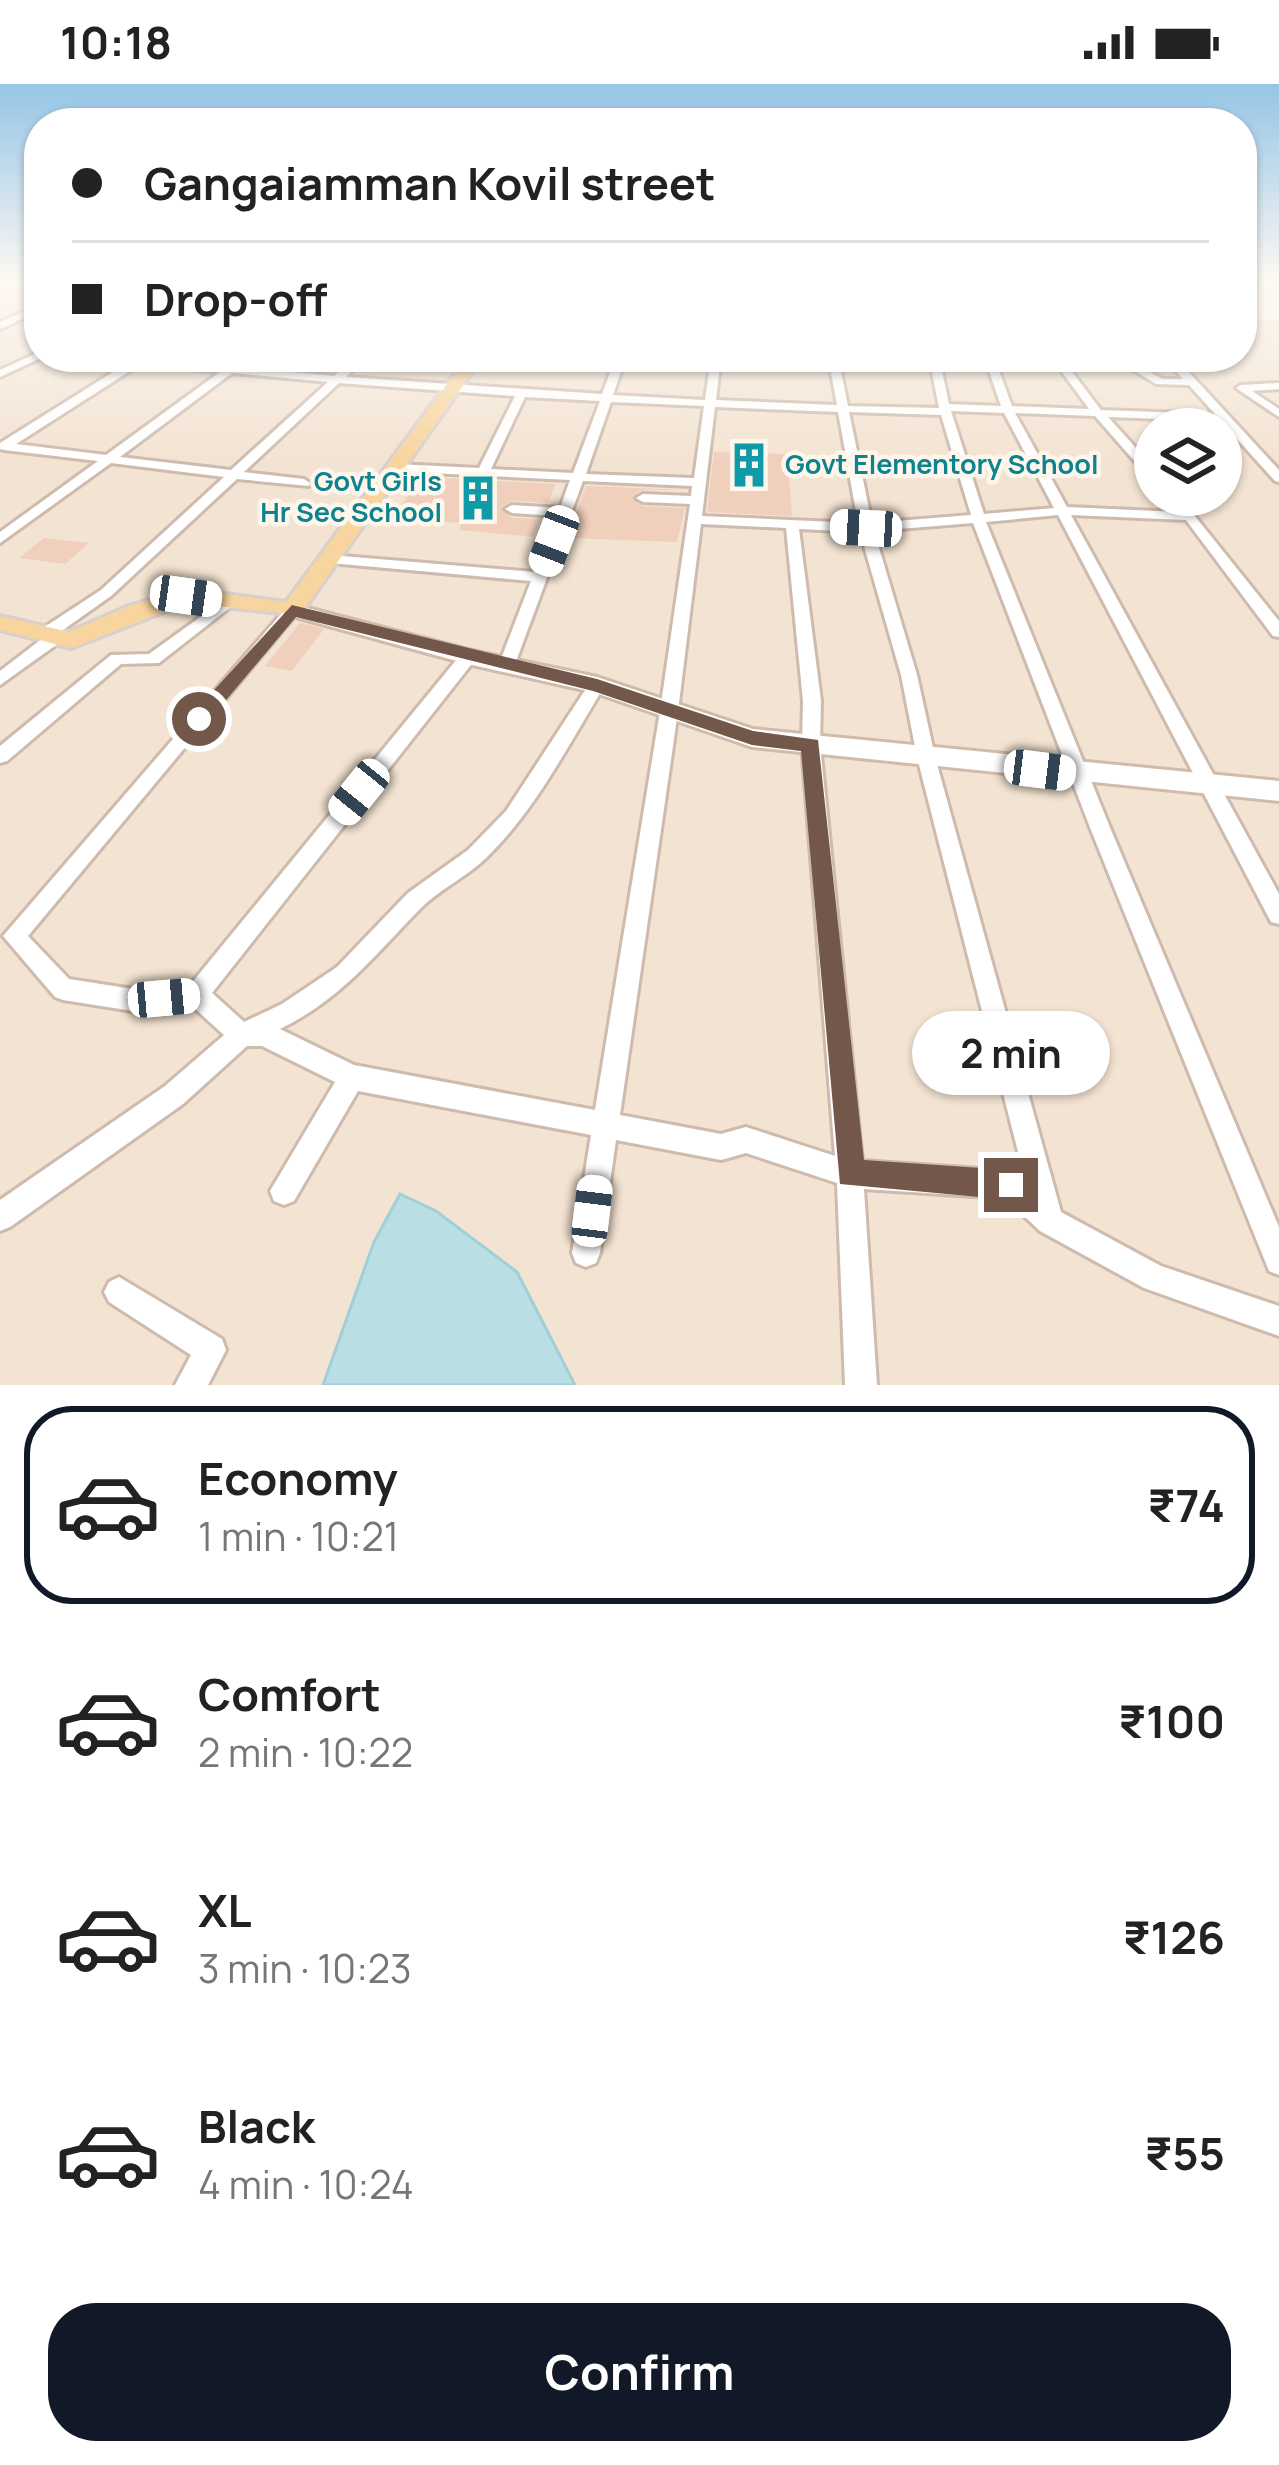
<!DOCTYPE html>
<meta charset="utf-8">
<style>
body{margin:0;font-family:Manrope,sans-serif;background:#f2f2f2;color:#222;height:100vh;display:flex;flex-direction:column;font-size:45px;white-space:nowrap}
*{box-sizing:border-box;margin:0}
p{font-size:39px;color:#767676}
.icon{flex:none;width:66px;height:66px;fill:none;stroke:currentColor;stroke-width:2;stroke-linecap:round;stroke-linejoin:round}
.map{position:relative;height:1301px;overflow:hidden}
.side{display:flex;flex-direction:column;background:#fff;flex:1}
.side>*{flex:none}
.hud{position:absolute;left:24px;top:24px;width:1233px;height:264px;border-radius:48px;box-shadow:0 3px 9px #0004;display:grid;align-content:center;height:264px;padding:0 48px;background:#fff}
.fabs{position:absolute;left:1134px;top:324px;display:grid;gap:24px}
.fabs a{display:grid;place-items:center;width:108px;height:108px;border-radius:50%;background:#fff;box-shadow:0 3px 9px #0004;font-size:60px}
.end{position:absolute;width:54px;height:54px;margin:-27px;border:15px solid #73574a;background:#fff;box-shadow:0 0 0 6px #fff}
.from{border-radius:50%}
.bubble{position:absolute;height:84px;border-radius:42px;background:#fff;box-shadow:0 3px 9px #0004;font-size:39px;font-weight:700;line-height:84px;text-align:center}
.car{position:absolute;width:36px;height:72px;margin:-36px -18px;border-radius:15px;box-shadow:0 0 9px 3px #0007;background:linear-gradient(#fff 24%,#345 0 40%,#fff 0 76%,#345 0 86%,#fff 0)}
.hud b{display:flex;align-items:center;gap:42px;height:114px;font-size:45px}
.hud b+b{border-top:3px solid #e0e0e0}
.hud i{width:30px;height:30px;background:#222}
ul{padding:21px 0 0;list-style:none}
li{display:flex;align-items:center;gap:36px;height:198px;margin:0 24px 18px;padding:0 24px;border:6px solid transparent;border-radius:48px}
li div{flex:1}
li b{display:block;font-size:45px}
li em{font-style:normal;font-weight:700}
li.selected{border-color:#111827}
li>.icon{width:108px;height:108px;stroke-width:1.5}
.cta{display:flex;gap:24px;margin-top:auto;padding:24px 48px}
.cta a{flex:1;height:138px;border-radius:48px;background:#111827;color:#fff;font-size:48px;font-weight:700;line-height:138px;text-align:center}
.status{display:flex;justify-content:space-between;align-items:center;height:84px;padding:0 60px;background:#fff;direction:ltr}
.status svg{height:33px;fill:currentColor}
.map>svg:first-child{display:block}
</style>
<div class="status"><b>10:18</b><svg viewBox="0 0 49 12"><path d="M0 12V9h3v3zM5 12V6h3v6zM10 12V3h3v9zM15 12V0h3v12zM26 1h20v11H26zM47 4h2v5h-2z"/></svg></div>
<div class="map">
<svg width="1279" height="1301" viewBox="0 0 1279 1301">
<rect width="100%" height="100%" fill="#fbf1e4"/>
<path fill="#f3e3d2" fill-rule="evenodd" d="M0 196H39V273H1242V235L1279 236V1301H0ZM1155 345H1221V411H1155Z"/>
<path fill="#b9dfe4" stroke="#a0cfd5" stroke-width="3" d="M400 1110 436 1127 517 1188 575 1301H323L374 1158Z"/>
<path fill="#f0cfbc" d="M714 368 787 370 792 432 707 428Z
M421 393 556 400 548 419 512 417 501 423 512 434 541 435 533 453 460 446V439L393 434Z
M586 402 687 406H643L632 412 643 422 685 424 677 458 567 454Z
M44 454 89 459 65 480 19 474Z
M300 539 324 545 292 587 265 582Z"/>
<g fill="none" stroke-linecap="round" stroke-linejoin="round">
<g stroke="#cebbae" stroke-width="6">
<path id="street" d="M12 196 0 204 1 196Z
M39 221V227L0 245V238Z
M39 268V273H43L0 293V286Z
M101 273H147L228 282 240 273H252L239 283 334 292 355 273H366L346 293 602 310 616 273H626L613 311 705 316 711 273H721L716 316 837 321 828 273H838L848 322 939 324 929 273H939L949 320 1001 322 984 273H994L1012 322 1089 325 1051 273H1061L1101 326 1215 330 1189 301 1156 300 1112 273H1124L1162 295H1183L1164 273H1175L1279 386V398L1275 397 1221 337 1108 333 1155 385V397L1151 396 1095 332 1015 329 1067 423 1179 428 1164 411H1178L1279 537V553L1273 552 1186 436 1071 431 1279 810V840L1271 838 1058 431 986 438 1111 746 1279 1143V1191L1269 1187 1265 1177 1091 746 973 439 874 447 917 591 935 673 1061 1128 1161 1182 1279 1222V1252L1144 1204 1040 1147 1005 1114 864 1105 877 1301H845L837 1099 746 1069 721 1076 616 1056 600 1169 596 1179 586 1183 576 1179 572 1169 591 1051 358 1007 294 1117 284 1121 274 1117 270 1107 335 998 262 962H247L183 1020 10 1143 0 1147V1116L165 1002 224 951 192 922 133 927 63 916 55 913 3 852 287 523 292 521 300 526 297 529 28 852 69 895 133 905 190 901 462 569H474L476 573 474 577 212 909 244 938 282 920 337 883 408 809 468 766 506 727 591 597H603L605 601C569 660 535 727 485 775 465 794 438 806 419 826 373 873 341 915 280 945L354 981 595 1026 660 627 690 420 643 418 636 414 643 410 691 412 692 402 583 397 515 580 507 585 501 584 499 580 531 497 330 479 323 475 330 471 535 488 557 432 512 429 505 425 512 421 560 424 570 396 391 387V381L395 380 479 384 515 312 339 299 244 388 304 395 310 399 309 402 237 395 111 512 60 548 65 552 63 556 0 601V587L43 554 38 550 40 546 101 506 224 393 111 379 0 459V448L98 377 4 366 0 365V359L129 278ZM141 280 220 288 106 371 16 360ZM232 289 328 298 231 386 120 373ZM525 313 600 317 573 389 491 385ZM611 318 704 322 694 394 586 390ZM715 323 838 328 858 439 702 432ZM951 327 1004 329 1054 424 984 430ZM849 328 941 331 971 431 872 439ZM701 440 786 444 803 617 802 661 835 1072 746 1043 721 1050 620 1031 678 627ZM799 445 860 448 901 591 917 673 1025 1095 1011 1087 862 1077 820 661 821 617Z
M1279 299V305L1252 307 1279 325V333L1236 304 1241 301Z
M228 513 233 515V521L159 579 121 580 7 677 0 679V662L111 571 149 570Z
M119 1193 222 1255 226 1266 208 1301H175L191 1271 109 1218 104 1208 109 1198Z"/>
</g>
<g stroke="#d1bbab" stroke-width="6">
<path id="secondary" d="M292 520 468 566 597 593 753 645 1279 697V717L752 663 593 608 468 580 285 530 282 526Z"/>
</g>
<g stroke="#d8d0cc" stroke-width="6">
<path id="primary" d="M467 273H483L300 531 187 519 71 564 0 546V532L69 548 129 522 186 505 286 518Z"/>
</g>
<use href="#street" fill="#fff" fill-rule="evenodd"/>
<use href="#secondary" fill="#fff" fill-rule="evenodd"/>
<use href="#primary" fill="#f8d49e" fill-rule="evenodd"/>
</g>
<linearGradient id="sky" x2="0" y2="1"><stop stop-color="#95c5e6"/><stop offset="0.52" stop-color="#fdf9f3"/><stop offset="1" stop-color="#fdf9f3" stop-opacity="0"/></linearGradient>
<rect width="1279" height="379" fill="url(#sky)"/>
<path fill="#73574a" d="M292 521 597 595 753 647 818 656 864 1076 1011 1086 1021 1091 1026 1101 1021 1111 1011 1116 840 1100 801 667 752 661 593 607 296 533 206 640H192V630Z"/>
<defs>
<g id="building-bare" transform="scale(3.6)"><path d="M-4-6H4V6H1V3H-1V6H-4ZM-2.5-4.3h1.7v1.8h-1.7ZM.8-4.3h1.7v1.8H.8ZM-2.5-1h1.7V.8h-1.7ZM.8-1h1.7V.8H.8Z" fill="#0f9aa8" stroke="#fef6ea" stroke-width="2.5" paint-order="stroke"/></g>
</defs>
<g fill-rule="evenodd">
<use href="#building-bare" x="749" y="381"/>
<use href="#building-bare" x="478" y="414"/>
</g>
<g text-anchor="middle" stroke-width="9" stroke-linejoin="round" paint-order="stroke">
<g font-size="27" font-weight="bold" fill="#0d838f" stroke="#fef6ea" text-anchor="start">
<text x="785" y="390">Govt Elementory School</text>
<text x="442" y="407" text-anchor="end">Govt Girls<tspan x="442" dy="31">Hr Sec School</tspan></text>
</g>
</g>
</svg>
<div class="fabs">
<a><svg class="icon" aria-label="layers" viewBox="0 0 24 24"><path d="M12 4l9 5-9 5-9-5zM3 14l9 5 9-5"/></svg></a>
</div>
<i class="end from" style="left:199px;top:635px"></i>
<i class="end" style="left:1011px;top:1101px"></i>
<div class="bubble" style="left:912px;top:927px;width:198px">2 min</div>
<i class="car" style="left:866px;top:444px;rotate:273deg"></i>
<i class="car" style="left:554px;top:457px;rotate:201deg"></i>
<i class="car" style="left:186px;top:512px;rotate:98deg"></i>
<i class="car" style="left:1040px;top:686px;rotate:97deg"></i>
<i class="car" style="left:359px;top:708px;rotate:219deg"></i>
<i class="car" style="left:164px;top:914px;rotate:85deg"></i>
<i class="car" style="left:592px;top:1127px;rotate:7deg"></i>
<div class="hud">
<b><i class="from"></i>Gangaiamman Kovil street</b>
<b><i></i>Drop-off</b>
</div>
</div>
<section class="side">
<ul>
<li class="selected"><svg class="icon" aria-label="car" viewBox="0 0 24 24"><path d="M5 17H2v-5l4-1 3-4h7l3 4 3 1v5h-3M9 17h6M6 11h13"/><circle cx="7" cy="17" r="2"/><circle cx="17" cy="17" r="2"/></svg><div><b>Economy</b><p>1 min · 10:21</p></div><em>₹74</em></li>
<li><svg class="icon" aria-label="car" viewBox="0 0 24 24"><path d="M5 17H2v-5l4-1 3-4h7l3 4 3 1v5h-3M9 17h6M6 11h13"/><circle cx="7" cy="17" r="2"/><circle cx="17" cy="17" r="2"/></svg><div><b>Comfort</b><p>2 min · 10:22</p></div><em>₹100</em></li>
<li><svg class="icon" aria-label="car" viewBox="0 0 24 24"><path d="M5 17H2v-5l4-1 3-4h7l3 4 3 1v5h-3M9 17h6M6 11h13"/><circle cx="7" cy="17" r="2"/><circle cx="17" cy="17" r="2"/></svg><div><b>XL</b><p>3 min · 10:23</p></div><em>₹126</em></li>
<li><svg class="icon" aria-label="car" viewBox="0 0 24 24"><path d="M5 17H2v-5l4-1 3-4h7l3 4 3 1v5h-3M9 17h6M6 11h13"/><circle cx="7" cy="17" r="2"/><circle cx="17" cy="17" r="2"/></svg><div><b>Black</b><p>4 min · 10:24</p></div><em>₹55</em></li>
</ul>
<div class="cta"><a>Confirm</a></div>
</section>
